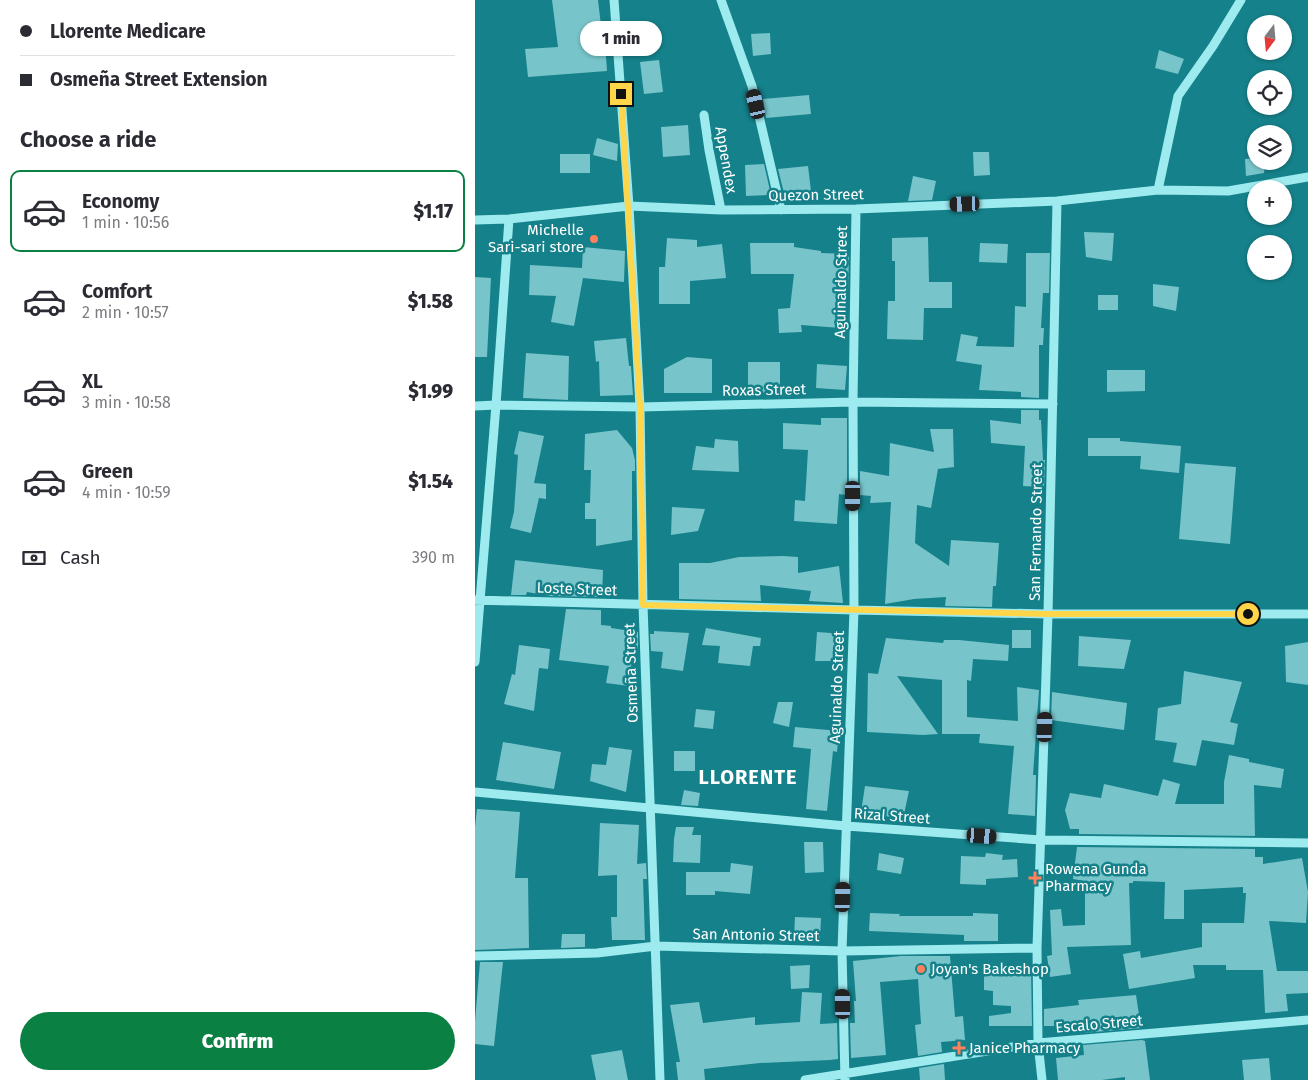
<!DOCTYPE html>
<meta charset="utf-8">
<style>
body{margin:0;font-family:"Fira Sans",sans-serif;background:#f7f7f7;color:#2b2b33;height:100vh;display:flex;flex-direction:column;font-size:19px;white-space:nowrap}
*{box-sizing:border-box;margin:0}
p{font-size:16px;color:#7c7c81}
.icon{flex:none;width:28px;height:28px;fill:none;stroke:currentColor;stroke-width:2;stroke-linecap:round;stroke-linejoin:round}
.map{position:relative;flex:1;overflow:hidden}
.side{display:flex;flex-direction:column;background:#fff;width:475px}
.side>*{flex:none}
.hud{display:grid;align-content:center;height:110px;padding:0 20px;background:#fff}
.needle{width:32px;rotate:196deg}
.fabs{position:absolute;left:772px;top:15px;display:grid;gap:10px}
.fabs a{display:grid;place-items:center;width:45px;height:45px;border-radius:50%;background:#fff;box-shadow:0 1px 4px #0004;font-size:25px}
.end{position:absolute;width:22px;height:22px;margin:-11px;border:6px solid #ffd54a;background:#111;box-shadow:0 0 0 2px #111}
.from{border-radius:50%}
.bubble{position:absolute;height:35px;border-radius:18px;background:#fff;box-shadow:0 1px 4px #0004;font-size:16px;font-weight:800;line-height:35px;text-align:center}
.car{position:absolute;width:15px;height:30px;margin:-15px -8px;border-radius:6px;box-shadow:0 0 4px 1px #0007;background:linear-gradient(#222 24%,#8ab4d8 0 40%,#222 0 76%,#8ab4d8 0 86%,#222 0)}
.hud b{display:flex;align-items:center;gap:18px;height:48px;font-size:19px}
.hud b+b{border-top:1px solid #e1e1e2}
.hud i{width:12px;height:12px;background:#2b2b33}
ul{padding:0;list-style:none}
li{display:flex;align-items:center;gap:15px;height:82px;margin:0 10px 8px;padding:0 10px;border:2px solid transparent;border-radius:10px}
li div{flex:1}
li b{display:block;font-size:19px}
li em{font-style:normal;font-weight:800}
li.selected{border-color:#0b8043}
li>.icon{width:45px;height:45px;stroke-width:1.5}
h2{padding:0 20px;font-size:22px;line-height:60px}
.pay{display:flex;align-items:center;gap:12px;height:55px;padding:0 20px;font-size:19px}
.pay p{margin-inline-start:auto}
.action{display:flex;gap:10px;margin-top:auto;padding:10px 20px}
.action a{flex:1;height:58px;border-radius:30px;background:#0b8043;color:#fff;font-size:20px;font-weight:800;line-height:58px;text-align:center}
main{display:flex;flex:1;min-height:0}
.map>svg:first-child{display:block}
</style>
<main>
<section class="side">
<div class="hud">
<b><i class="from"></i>Llorente Medicare</b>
<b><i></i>Osmeña Street Extension</b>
</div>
<h2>Choose a ride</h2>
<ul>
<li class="selected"><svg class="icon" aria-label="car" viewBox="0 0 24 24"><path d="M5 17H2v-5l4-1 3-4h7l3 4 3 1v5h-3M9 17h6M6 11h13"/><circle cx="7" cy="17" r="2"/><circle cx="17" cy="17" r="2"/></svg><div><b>Economy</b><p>1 min · 10:56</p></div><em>$1.17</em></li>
<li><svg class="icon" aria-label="car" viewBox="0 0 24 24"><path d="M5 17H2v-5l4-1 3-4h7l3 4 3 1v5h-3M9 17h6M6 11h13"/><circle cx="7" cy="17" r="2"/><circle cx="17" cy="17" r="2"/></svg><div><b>Comfort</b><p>2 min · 10:57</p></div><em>$1.58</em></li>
<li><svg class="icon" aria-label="car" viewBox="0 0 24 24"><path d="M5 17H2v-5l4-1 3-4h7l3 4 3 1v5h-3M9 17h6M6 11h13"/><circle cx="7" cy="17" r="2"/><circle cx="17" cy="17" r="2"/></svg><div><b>XL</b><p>3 min · 10:58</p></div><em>$1.99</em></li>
<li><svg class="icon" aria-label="car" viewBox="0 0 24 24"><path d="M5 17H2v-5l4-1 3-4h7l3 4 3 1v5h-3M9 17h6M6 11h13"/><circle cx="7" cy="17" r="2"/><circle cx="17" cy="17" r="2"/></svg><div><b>Green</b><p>4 min · 10:59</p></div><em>$1.54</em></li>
</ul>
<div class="pay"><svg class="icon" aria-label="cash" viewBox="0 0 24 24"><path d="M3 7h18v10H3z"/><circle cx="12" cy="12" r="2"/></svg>Cash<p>390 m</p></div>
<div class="action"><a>Confirm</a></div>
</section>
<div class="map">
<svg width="833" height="1080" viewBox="0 0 833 1080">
<rect width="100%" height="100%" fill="#15818a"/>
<path fill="#77c4ca" d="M77 0H123L128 42H130L132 71 53 77 50 49 83 47Z
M295 33 296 54 278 56 276 34Z
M684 50 709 59 703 74 680 68Z
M184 60 188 92 169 94 165 62Z
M334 95 336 114 291 118 288 99Z
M213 125 215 155 188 157 186 127Z
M122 138 143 144 142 161 118 155Z
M498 152H514L515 175 499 176Z
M85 154H115V173H85Z
M781 158V161H790L789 173 771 176 770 159Z
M289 164 296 195 271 196 270 165Z
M333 166 336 191 309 193 303 169Z
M438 176 461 181 457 200 433 201Z
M609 232 639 233 637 261 611 257Z
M453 237 454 282H477V308H449L448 340 412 339 413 301H420V261H417V238Z
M192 238 222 240V247L247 244 251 278 215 281V304H184V267H190Z
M275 243H319V247L346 251V253L374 254 373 291 369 290 366 328 326 325 327 332 304 333 303 309 315 308 319 274H276Z
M505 243 533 244 532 263 504 262Z
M108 247 150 251 149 282 108 278 99 326 76 322 81 296 54 295 55 265 107 268Z
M551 253H575L574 293H568L566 328H569L568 345H564V398L546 397V392L504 390 507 365 481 361 486 334 503 337 501 346 539 347 540 306 551 307Z
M0 277 16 278 12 357H0Z
M678 284 704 287 701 311 678 306Z
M623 295H643V310H623Z
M151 338 154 366H156L158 395 125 396 124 361 121 362 119 341Z
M51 353 94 356 93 400 48 398Z
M212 357 237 359V393H189V369Z
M273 362H305V393H273Z
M342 364 372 366 370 390 341 388Z
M632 370H670V391L632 392Z
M546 410H564V420H566L568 460H570L569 487 548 486 550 446 516 443 515 420 546 424Z
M346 418H372V495L364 494 362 524 319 521 320 500 330 501 333 450 308 449V423L346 425Z
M455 429H478L479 467 463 469 456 508 442 505 440 543 474 566 476 540 524 543 521 586H518L517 607 470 606 471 597 439 599 410 604 416 502 395 503 396 496 385 495V471L414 476 415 443 459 452Z
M142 430 157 448 160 460V471H157V540L121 546V519H110V503H115L116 470H109L110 434Z
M44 431 69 436 59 483 71 484V499L64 498 56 533 35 528 39 512 43 455 39 454Z
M613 438H645V441L706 446 704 473 665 469 666 456H613Z
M240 439 263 441 264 472 217 470 221 446 239 448Z
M710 463 761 467 755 544 704 539Z
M197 507 230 509 223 531 196 535Z
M308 556 323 557V573L364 566 368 603 334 601 336 591 285 585 286 601 204 599V563H235L264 557Z
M40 560 128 570 127 597 76 596 52 592 51 595H36Z
M91 609 126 610V625L136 626V628L163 632V649L158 648 154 686 131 683 134 666 84 660Z
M231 628 286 638 285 646H278L275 666 243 663 245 646 227 645Z
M537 630H556V648H537Z
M179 631 214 633 208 671 186 668 188 652 176 651 175 634H179Z
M342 632 370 634 367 663 354 661H340Z
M604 636 656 640 649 669 603 666Z
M411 638 468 643 469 640H484L534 645 533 661 498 659 496 681 492 680V717L543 721 542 687 564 690 558 775H561L560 816 533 814 539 746 504 743 505 734H467V680L422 676 463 734 448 735 392 732 393 673 403 674Z
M833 642V685L811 682 810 646Z
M44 645 75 649 73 669 64 668 59 711 29 704 37 674 40 675Z
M709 671 767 682 755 722 763 724 759 745 727 740 721 766 698 762 702 743 680 740 683 708 706 704Z
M577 692 652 703 649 730 576 720Z
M303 702H318L314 727 298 723Z
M221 709 240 711 238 729 219 727Z
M320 727 364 731 362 752 358 751 352 811 331 809 336 749 318 747Z
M28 742 86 752 79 789 21 780Z
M134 747 157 750 151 792 115 781 117 764 131 765Z
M199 751H220V771H199Z
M754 755 774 759V762L809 769 806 788 779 785 780 836 604 834V829H595L590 810 595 793 626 798 629 784 683 796 688 779 705 784 700 804H749V782Z
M390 786 434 791 428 819 386 812Z
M209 790 225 793 223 806 206 805Z
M2 809 45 812 40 878H53L54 948 0 950V827Z
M125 823 164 825 162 864 171 863 172 879H168L170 940H137L136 917H142V875L123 876Z
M201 827H219L217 835H226L225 863 198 862 199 839Z
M329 842H348L349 872 330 873Z
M602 847 780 849V857H788V864L827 858 833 892 831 923 794 921 802 971H833V993L811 994 813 1011 790 1013 788 970H751V965H718L720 978 654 989 648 954 665 951 666 958 727 947V923H769L771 893H768V887L709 890V919H689L690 882 658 881V883H654L656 945 592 947 596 974 575 977 572 956 577 955 575 910 586 909 588 926 610 925V881L598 879Z
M404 853 429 858 426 874 402 870Z
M511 853 528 855 527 860 542 859 543 877 511 879V885L485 884 486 856 510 857Z
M256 863 278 866 275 894 240 891V895H211V872H255Z
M395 913 425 914 424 916H498V913L523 914V941H489V935L394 931Z
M320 917 346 918 345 938 319 937Z
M87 934H110V947L86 948Z
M426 956H475L480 1017 488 1016 490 1040 466 1042 467 1052 443 1056 440 1025 446 1024 443 979 405 982 411 1055 376 1058 375 1023H380L379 1001H381L378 961Z
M5 962H28L19 1046 0 1044V1021Z
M509 963 556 968 557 1026H514V1016L536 1013V1006L518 1005V991L509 990Z
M335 965 334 988 316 989 315 966Z
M327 992 347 993 345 1024 362 1023 363 1059 355 1060 285 1063 229 1069 230 1080H203L201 1062H205L195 1005 224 1002 228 1023 280 1017V1025L325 1022Z
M661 995 666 1028 607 1033 606 1025 581 1028V1026H569V1009L604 1005 603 1000Z
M667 1040 670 1041 675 1080H650V1077L627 1080H583L581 1058 609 1055 608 1045Z
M147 1050 153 1080H121L116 1055Z
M794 1058 796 1080H769L767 1060Z
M469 1064 470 1080H445L444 1068Z"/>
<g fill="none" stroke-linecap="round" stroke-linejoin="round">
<path stroke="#9deaef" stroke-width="9" d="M139 0 154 206 165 407 168 605 185 1080
M246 0 277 86 306 210
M229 115 234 150 246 210
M683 190 703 96 738 46 766 0
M0 220 34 219 154 206 246 210 381 209 582 201 683 190 753 191 833 177
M0 406 21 405 165 407 378 402 578 404
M0 600 379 610 573 614H833
M0 662 21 405 34 219
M0 792 371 826 566 840 833 843
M0 956 122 953 181 946 367 951 562 948
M330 1080 563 1043 833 1020
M370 1080 367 951 379 610 378 402 381 209
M567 1080 563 1043 562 948 573 614 582 201"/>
</g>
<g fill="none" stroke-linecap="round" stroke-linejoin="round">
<path stroke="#ffd54a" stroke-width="6" d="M146 94 165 407 168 605 573 614H773"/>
</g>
<g fill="#ff805b" stroke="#15818a" stroke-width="2">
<circle cx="119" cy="239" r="5"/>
<path d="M557.5 870.5h5v5h5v5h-5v5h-5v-5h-5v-5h5z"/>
<circle cx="446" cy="969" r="5"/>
<path d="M481.5 1040.5h5v5h5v5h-5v5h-5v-5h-5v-5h5z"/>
</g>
<g text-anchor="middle" stroke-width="5" stroke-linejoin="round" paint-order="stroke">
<g font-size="15" fill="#fff" stroke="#15818a">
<text transform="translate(251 160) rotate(80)" y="5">Appendex</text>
<text transform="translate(341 195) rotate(-1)" y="5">Quezon Street</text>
<text transform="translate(366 282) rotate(-89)" y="5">Aguinaldo Street</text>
<text transform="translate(289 390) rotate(-1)" y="5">Roxas Street</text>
<text transform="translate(561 532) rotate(-89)" y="5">San Fernando Street</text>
<text transform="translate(102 589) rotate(2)" y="5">Loste Street</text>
<text transform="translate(156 673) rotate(-92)" y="5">Osmeña Street</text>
<text transform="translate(362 687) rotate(-88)" y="5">Aguinaldo Street</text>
<text transform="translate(417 816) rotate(4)" y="5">Rizal Street</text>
<text transform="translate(281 935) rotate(1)" y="5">San Antonio Street</text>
<text transform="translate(624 1024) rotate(-5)" y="5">Escalo Street</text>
</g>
<g font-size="15" fill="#fff" stroke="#15818a" text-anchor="start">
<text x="109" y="235" text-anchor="end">Michelle<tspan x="109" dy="17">Sari-sari store</tspan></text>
<text x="570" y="874">Rowena Gunda<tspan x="570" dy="17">Pharmacy</tspan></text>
<text x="456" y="974">Joyan's Bakeshop</text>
<text x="494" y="1053">Janice Pharmacy</text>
</g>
<g font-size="20" font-weight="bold" letter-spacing="1" fill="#fff" stroke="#15818a">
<text x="273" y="784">LLORENTE</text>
</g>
</g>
</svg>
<div class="fabs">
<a><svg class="needle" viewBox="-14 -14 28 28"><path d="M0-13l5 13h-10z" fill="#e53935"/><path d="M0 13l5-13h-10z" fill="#7c7c81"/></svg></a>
<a><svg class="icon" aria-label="locate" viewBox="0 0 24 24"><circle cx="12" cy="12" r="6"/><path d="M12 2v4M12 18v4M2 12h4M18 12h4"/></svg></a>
<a><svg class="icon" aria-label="layers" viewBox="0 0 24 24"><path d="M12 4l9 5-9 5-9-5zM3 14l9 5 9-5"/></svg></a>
<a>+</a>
<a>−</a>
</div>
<i class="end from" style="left:773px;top:614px"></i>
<i class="end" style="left:146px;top:94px"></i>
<div class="bubble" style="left:105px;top:21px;width:82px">1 min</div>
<i class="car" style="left:281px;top:104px;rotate:347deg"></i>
<i class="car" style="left:490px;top:204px;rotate:268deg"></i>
<i class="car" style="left:378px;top:496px;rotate:180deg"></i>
<i class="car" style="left:570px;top:727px;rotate:2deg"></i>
<i class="car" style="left:507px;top:836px;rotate:94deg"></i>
<i class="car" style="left:368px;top:897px;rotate:2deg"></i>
<i class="car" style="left:368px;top:1004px;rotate:359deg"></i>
</div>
</main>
